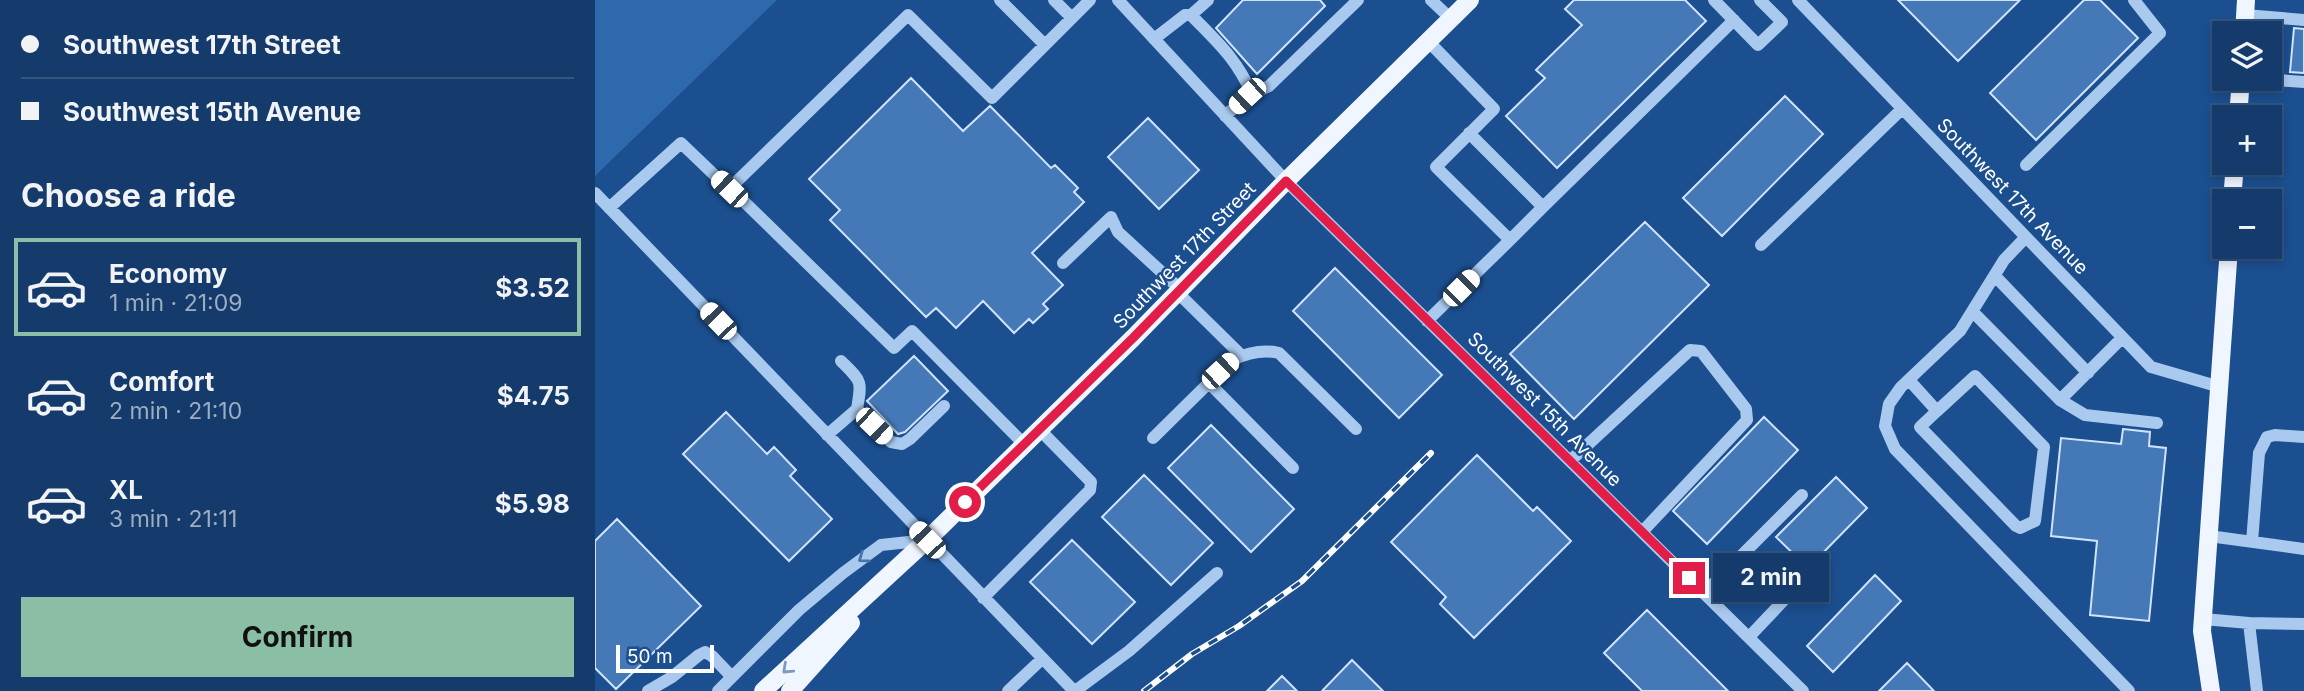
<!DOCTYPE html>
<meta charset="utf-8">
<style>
body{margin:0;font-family:Inter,sans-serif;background:#1d4271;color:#f1f3f6;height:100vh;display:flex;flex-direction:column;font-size:26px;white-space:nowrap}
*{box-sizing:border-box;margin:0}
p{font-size:23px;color:#9dadc1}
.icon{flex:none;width:38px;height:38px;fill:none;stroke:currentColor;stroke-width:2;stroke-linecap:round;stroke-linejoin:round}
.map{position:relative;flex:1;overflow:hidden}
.details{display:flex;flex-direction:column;background:#143b6b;width:595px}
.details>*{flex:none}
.guide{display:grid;align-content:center;height:154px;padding:0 21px;background:#143b6b}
.fabs{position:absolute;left:1617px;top:21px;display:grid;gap:14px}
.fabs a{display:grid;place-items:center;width:70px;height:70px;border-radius:0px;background:#143b6b;box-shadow:0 4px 10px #0003,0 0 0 2px #33557e;font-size:35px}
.scale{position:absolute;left:21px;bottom:18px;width:98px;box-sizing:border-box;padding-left:7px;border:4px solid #fff;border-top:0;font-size:19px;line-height:24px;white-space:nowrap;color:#fff;-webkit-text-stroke:5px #1b4f8f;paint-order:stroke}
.end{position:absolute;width:32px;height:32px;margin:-16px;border:9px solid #e11d48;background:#fff;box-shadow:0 0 0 4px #fff}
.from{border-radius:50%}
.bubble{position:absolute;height:49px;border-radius:0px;background:#143b6b;box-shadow:0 4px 10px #0003,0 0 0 2px #33557e;font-size:23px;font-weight:700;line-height:49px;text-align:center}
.car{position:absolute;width:21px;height:42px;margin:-21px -10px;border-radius:9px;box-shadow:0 0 5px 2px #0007;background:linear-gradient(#fff 24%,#345 0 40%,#fff 0 76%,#345 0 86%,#fff 0)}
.guide b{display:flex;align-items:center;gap:24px;height:66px;font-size:26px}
.guide b+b{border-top:2px solid #33557e}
.guide i{width:18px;height:18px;background:#f1f3f6}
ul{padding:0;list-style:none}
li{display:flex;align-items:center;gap:21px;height:98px;margin:0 14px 10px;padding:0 7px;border:4px solid transparent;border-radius:0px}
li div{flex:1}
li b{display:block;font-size:26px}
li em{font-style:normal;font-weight:700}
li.on{border-color:#8abfa5}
li>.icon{width:63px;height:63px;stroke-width:1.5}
h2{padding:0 21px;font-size:32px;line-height:84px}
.action{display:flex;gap:14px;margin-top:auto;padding:14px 21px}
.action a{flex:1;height:80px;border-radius:0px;background:#8abfa5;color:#111;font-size:28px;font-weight:700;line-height:80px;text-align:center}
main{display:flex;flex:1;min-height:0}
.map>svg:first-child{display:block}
</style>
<main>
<section class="details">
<div class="guide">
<b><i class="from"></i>Southwest 17th Street</b>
<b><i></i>Southwest 15th Avenue</b>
</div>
<h2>Choose a ride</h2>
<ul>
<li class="on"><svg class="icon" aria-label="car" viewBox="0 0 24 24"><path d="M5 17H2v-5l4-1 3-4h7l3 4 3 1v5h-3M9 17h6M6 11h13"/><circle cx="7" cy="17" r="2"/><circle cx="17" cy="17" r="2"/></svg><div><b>Economy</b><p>1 min · 21:09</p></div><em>$3.52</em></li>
<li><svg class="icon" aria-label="car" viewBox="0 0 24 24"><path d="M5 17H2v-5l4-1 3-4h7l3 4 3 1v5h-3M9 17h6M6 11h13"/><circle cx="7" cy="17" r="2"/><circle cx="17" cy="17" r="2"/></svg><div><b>Comfort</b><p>2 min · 21:10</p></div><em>$4.75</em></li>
<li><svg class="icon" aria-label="car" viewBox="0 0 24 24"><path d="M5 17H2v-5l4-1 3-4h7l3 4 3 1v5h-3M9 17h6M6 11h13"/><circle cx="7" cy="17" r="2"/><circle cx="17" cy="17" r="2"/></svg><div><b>XL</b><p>3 min · 21:11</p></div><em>$5.98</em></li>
</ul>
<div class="action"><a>Confirm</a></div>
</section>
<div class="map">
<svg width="1709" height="691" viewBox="0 0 1709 691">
<rect width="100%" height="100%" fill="#1b4f8f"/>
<path fill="#2e69ad" d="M0 0H182L0 176Z"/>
<path fill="#4478b7" stroke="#cfe3fa" stroke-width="2" d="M648 0H725L730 6 662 74 621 28Z
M979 0H1090L1111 21 962 168 911 116 950 78 941 70 987 25 970 9Z
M1303 0H1425L1363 61Z
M1489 0H1505L1543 38 1441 140 1395 93Z
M1699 28 1709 29V73L1695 72Z
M316 78 368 131 395 106 456 168 460 165 483 188 479 192 489 202 437 253 468 285 448 304 453 309 438 323 434 319 419 333 388 301 361 328 341 308 331 317 235 220 245 210 214 179Z
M1190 96 1228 134 1127 236 1088 198Z
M553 118 604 170 564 209 513 157Z
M1050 222 1114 285 979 419 915 354Z
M740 268 847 375 804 418 698 311Z
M319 356 353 391 310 432 303 434 272 401Z
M131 412 172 454 179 447 201 470 195 476 237 519 194 561 88 454Z
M1169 417 1203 450 1112 544 1078 511Z
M616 425 699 509 656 552 573 468Z
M1528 429 1555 432 1554 446 1571 448 1554 621 1495 615 1502 541 1456 536 1466 438 1526 444Z
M882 455 938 511 942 507 976 541 879 638 845 604 851 597 796 542Z
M549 475 618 543 576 585 507 517Z
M1241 477 1272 508 1213 568 1181 537Z
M22 519 106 606 21 689 0 668V541Z
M477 540 540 602 497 644 435 582Z
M1280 575 1306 601 1238 672 1212 646Z
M1052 610 1133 691H1047L1009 653Z
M757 660 788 691H727Z
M1312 663 1339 691H1284Z
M687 676 702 691H672Z"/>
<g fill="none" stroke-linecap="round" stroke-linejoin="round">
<path stroke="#a9c9ee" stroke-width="12" d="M405 0 450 45 495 0
M459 0 477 18
M523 0 691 181 1208 691
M836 0 856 19
M1119 0 1163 45 1187 22 1165 0
M1203 0 1556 367 1625 387
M596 15 613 0
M1650 15 1709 20
M559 39 590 15H596C623 43 641 58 657 94
M833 41 899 109 841 167 915 240 948 207 874 133
M1666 79 1709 82
M630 116 652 96 674 86 763 0
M1431 165 1565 33 1539 0
M135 188 299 348 317 331 429 444
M0 193 479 691
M948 207 1139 20
M14 208 86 143 134 189 313 15 397 98 450 45
M1431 237 1409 260 1365 331 1306 387 1294 404 1290 426 1300 449 1534 691
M1166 245 1307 109
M468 263 516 217 523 232 585 289
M1400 276 1493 373
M582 292 646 355
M1378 312 1465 400 1527 338
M832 321 915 240
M246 361C267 382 267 380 262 409
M1314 380 1342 411 1325 427 1421 526 1425 528 1440 521 1449 447 1380 376 1342 411
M613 382 698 468
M1465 400 1490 415 1562 423
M232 435 262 409 296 442 307 444 315 439 349 406
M558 438 637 360C652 353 668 349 684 353L761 429
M975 461 1095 350 1106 351 1151 409 1152 420 1047 532
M1614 536 1709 549
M1657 542 1664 453 1672 437 1680 435 1709 437
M1109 593 1207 495
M388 598 495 490 496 482 444 429
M1608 619 1654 623 1662 691
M1654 623 1709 624
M1154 637 1205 583
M53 691 77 677 104 655 110 652 117 656 137 677
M123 691 204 610 248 573 286 545 332 540
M413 691 447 659
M480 691 534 651 622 573"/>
<path stroke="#f0f6ff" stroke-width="18" d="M1649 33 1651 0
M1643 117 1646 79
M1637 201 1640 163
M168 691 332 540 538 338 691 181 875 0
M195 691 256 623
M1616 691 1607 631 1634 247"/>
<g stroke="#fff" stroke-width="6">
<path id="rail" d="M549 691 597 654 644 626 707 581 836 453"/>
</g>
<use href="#rail" stroke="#1b4f8f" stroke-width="3.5" stroke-dasharray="10" stroke-linecap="butt"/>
</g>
<defs><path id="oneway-chevron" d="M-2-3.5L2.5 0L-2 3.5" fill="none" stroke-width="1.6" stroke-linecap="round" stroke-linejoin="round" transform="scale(1.75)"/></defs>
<use stroke="#4674ac" href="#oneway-chevron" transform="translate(268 558) rotate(144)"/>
<use stroke="#7b9ac1" href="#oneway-chevron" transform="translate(192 669) rotate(137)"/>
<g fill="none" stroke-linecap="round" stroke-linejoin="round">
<path stroke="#e11d48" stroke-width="9" d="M370 502 538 338 691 181 1094 578"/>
</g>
<g text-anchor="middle" stroke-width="5" stroke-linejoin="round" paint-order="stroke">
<g font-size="19" fill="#fff" stroke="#1b4f8f">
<text transform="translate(1418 196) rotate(46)" y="7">Southwest 17th Avenue</text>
<text transform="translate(589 255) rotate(-46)" y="7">Southwest 17th Street</text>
<text transform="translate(950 409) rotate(45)" y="7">Southwest 15th Avenue</text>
</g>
</g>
</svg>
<div class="fabs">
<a><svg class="icon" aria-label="layers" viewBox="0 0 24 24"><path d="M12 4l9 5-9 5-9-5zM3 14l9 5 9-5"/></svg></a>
<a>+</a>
<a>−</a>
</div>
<div class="scale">50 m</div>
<i class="end from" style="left:370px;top:502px"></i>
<i class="end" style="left:1094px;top:578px"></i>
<div class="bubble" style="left:1118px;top:553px;width:116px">2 min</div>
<i class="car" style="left:652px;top:96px;rotate:227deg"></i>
<i class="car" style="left:134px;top:189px;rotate:314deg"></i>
<i class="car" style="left:866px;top:288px;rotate:45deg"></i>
<i class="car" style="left:123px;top:321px;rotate:316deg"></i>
<i class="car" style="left:625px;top:371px;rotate:47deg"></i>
<i class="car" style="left:279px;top:426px;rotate:134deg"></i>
<i class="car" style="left:332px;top:540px;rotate:316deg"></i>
</div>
</main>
